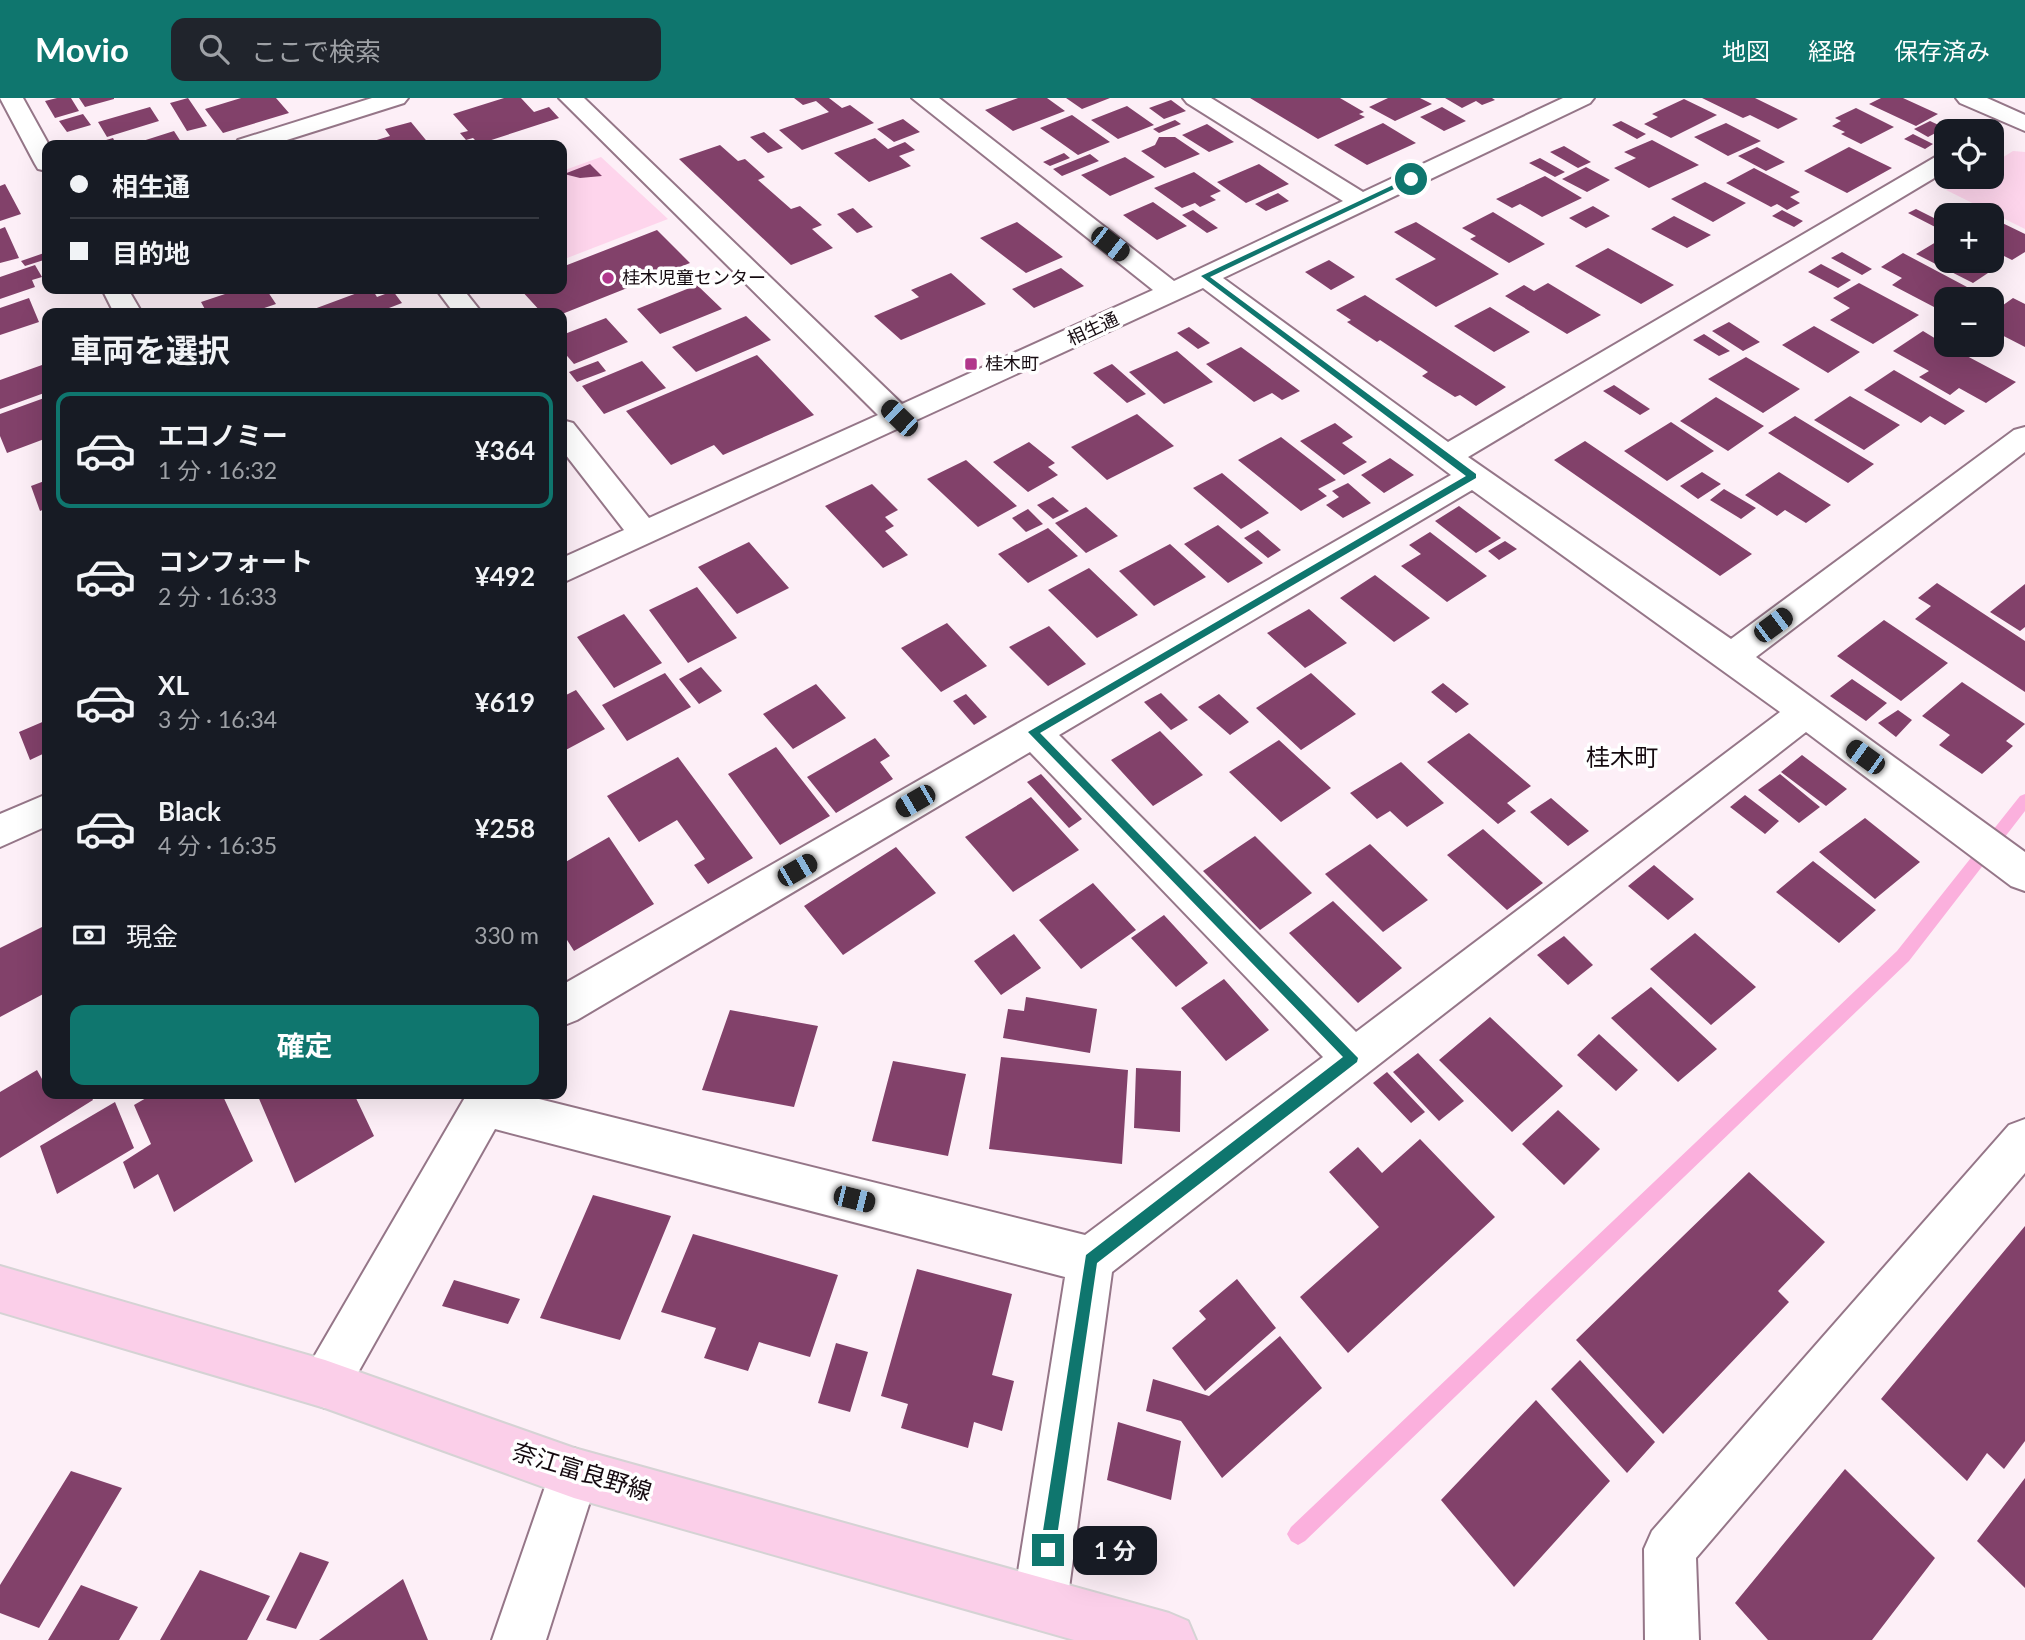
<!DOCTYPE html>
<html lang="ja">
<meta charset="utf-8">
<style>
body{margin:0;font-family:Lato,"Noto Sans JP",sans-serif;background:#20242c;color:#f1f3f6;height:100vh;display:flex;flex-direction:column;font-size:26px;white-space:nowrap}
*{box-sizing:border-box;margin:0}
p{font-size:23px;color:#9ea1a6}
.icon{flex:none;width:38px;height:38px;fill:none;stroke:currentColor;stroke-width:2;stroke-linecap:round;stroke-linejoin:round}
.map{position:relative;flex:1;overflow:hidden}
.drawer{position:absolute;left:42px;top:210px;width:525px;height:791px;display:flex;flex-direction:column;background:#171b24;border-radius:14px;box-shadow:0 7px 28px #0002}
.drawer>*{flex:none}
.guide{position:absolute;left:42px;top:42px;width:525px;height:154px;border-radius:14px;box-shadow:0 7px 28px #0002;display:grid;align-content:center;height:154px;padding:0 28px;background:#171b24}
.controls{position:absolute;left:1934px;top:21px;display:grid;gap:14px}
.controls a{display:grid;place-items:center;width:70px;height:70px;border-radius:14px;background:#171b24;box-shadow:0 7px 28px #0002;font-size:35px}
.end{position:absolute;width:32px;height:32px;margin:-16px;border:9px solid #0f766e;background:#fff;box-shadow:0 0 0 4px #fff}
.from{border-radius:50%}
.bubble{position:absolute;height:49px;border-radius:14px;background:#171b24;box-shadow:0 7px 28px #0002;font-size:23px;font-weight:700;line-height:49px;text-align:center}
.car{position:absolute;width:21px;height:42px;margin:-21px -10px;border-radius:9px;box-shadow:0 0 5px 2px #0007;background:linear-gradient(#222 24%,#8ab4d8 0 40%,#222 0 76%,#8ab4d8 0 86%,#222 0)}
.guide b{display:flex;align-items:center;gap:24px;height:66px;font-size:26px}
.guide b+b{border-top:2px solid #363941}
.guide i{width:18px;height:18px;background:#f1f3f6}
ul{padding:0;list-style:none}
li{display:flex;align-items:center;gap:21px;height:116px;margin:0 14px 10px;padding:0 14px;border:4px solid transparent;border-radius:14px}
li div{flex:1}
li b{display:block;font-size:26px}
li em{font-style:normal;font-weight:700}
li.current{border-color:#0f766e}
li>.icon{width:63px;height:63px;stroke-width:1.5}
h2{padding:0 28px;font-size:32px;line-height:84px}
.pay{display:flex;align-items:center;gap:18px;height:77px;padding:0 28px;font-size:26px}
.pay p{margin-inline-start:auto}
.button{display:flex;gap:14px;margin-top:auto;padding:14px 28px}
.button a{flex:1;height:80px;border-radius:14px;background:#0f766e;color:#fff;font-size:28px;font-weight:700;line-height:80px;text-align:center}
header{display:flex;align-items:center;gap:42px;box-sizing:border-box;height:98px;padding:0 35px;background:#0f766e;color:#fff}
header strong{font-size:33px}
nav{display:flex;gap:38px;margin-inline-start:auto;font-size:24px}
.search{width:490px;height:63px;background:#20242c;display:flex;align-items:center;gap:18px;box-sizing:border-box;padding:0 24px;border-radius:14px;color:#9ea1a6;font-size:26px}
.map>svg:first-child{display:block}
</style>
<header>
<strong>Movio</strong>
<div class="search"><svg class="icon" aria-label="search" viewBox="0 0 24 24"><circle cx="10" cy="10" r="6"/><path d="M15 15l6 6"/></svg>ここで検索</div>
<nav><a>地図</a><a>経路</a><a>保存済み</a></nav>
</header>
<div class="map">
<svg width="2025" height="1542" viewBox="0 0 2025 1542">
<rect width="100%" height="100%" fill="#fdeff7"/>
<path fill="#fed5ec" d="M2013 53 2025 54V131L1946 92 1969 79H1992V66Z
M601 59 668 121 562 162V73Z"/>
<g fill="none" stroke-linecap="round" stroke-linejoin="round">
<path fill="#fbb0dd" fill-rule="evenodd" d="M2025 696V713L1909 863 1305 1443 1298 1447 1291 1443 1287 1436 1291 1429 1897 853 2020 698Z"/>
</g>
<path fill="#82416a" d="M57 0H71L79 13 55 20 45 3Z
M79 0H114V1L85 9Z
M188 0 207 28 187 33 170 5Z
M241 0H276L289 15 223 35 205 11Z
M504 0H521L534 14 549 9 559 20 479 46 473 40 466 42 460 35 468 33 453 16Z
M794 0H829L842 10 850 7 874 25 802 52 779 32 829 14 816 3 803 7Z
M1018 0H1047L1065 13 1013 33 985 12Z
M1066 0H1110L1082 11Z
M1250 0H1340L1364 14 1359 16 1365 19 1318 41Z
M1388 0H1420L1432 6 1395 23 1369 9Z
M1445 0H1492L1495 2 1482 7 1476 3 1462 10Z
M1702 0H1755L1798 21 1778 31 1750 17 1743 20Z
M1881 0H1903L1938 16 1916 28 1869 6Z
M1684 1 1717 17 1671 40 1644 26 1658 19 1652 16Z
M1171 2 1186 13 1164 21 1149 10Z
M1127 8 1154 27 1118 41 1091 22Z
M150 9 159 23 107 39 98 24Z
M1442 9 1466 23 1444 33 1420 19Z
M1856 10 1894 29 1861 46 1841 36 1845 34 1832 28 1841 23 1835 20Z
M83 16 91 27 67 34 59 23Z
M1072 17 1110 44 1078 57 1040 30Z
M903 21 920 34 894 44 877 31Z
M1175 22 1181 26 1159 35 1153 31Z
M1621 23 1646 36 1637 41 1612 27Z
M1930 23 1945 30 1928 39 1914 31Z
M411 24 430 47H369L367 45 390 38 385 31Z
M1383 25 1416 45 1367 67 1334 47Z
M1726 25 1761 43 1728 58 1694 39Z
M1207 26 1234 44 1209 54 1182 37Z
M174 33 183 47H130Z
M764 34 783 50 768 55 750 39Z
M1913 36 1933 46 1925 51 1904 41Z
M1159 39H1175L1200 56 1165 70 1141 53 1155 47Z
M113 40 116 46 89 47Z
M875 40 888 51 905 44 915 52 899 58 911 68 869 84 834 55Z
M1652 42 1699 67 1649 90 1614 70 1636 60 1624 54Z
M720 47 738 63 745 61 765 79 758 82 791 111 800 108 822 127 812 131 833 150 791 167 679 61Z
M1564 48 1591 64 1578 70 1550 54Z
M1757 49 1785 64 1766 73 1738 58Z
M1849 49 1892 70 1847 95 1804 73Z
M1064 55 1070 60 1050 68 1043 64Z
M1090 56 1099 63 1062 78 1053 71Z
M1125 59 1155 79 1110 98 1081 77Z
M1540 60 1565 74 1555 79 1529 65Z
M590 66 602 78 580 80 564 76Z
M1259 66 1289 86 1246 105 1217 84Z
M1586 69 1610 82 1587 94 1562 81Z
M1754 70 1800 94 1790 99 1800 105 1787 112 1777 106 1771 109 1726 85Z
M1194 74 1221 93 1210 98 1216 102 1200 109 1195 105 1182 110 1154 90Z
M1545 78 1582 100 1542 119 1520 106 1512 110 1496 101Z
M1705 84 1746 105 1713 124 1671 101Z
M5 86 21 116 0 123V88Z
M1278 95 1289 103 1266 113 1255 106Z
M1153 104 1187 128 1157 142 1123 117Z
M1593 108 1610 118 1586 130 1569 120Z
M1966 108 1986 117 1952 116Z
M853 110 873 129 857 135 837 116Z
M1916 111 1946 126V130L1941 132 1908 115Z
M1193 112 1218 130 1207 135 1182 117Z
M1782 112 1803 123 1794 129 1772 118Z
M1493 114 1545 146 1509 165 1470 141 1476 138 1462 130Z
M1674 118 1711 137 1687 150 1651 131Z
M1992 120 2025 136V154L2012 162 1992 152Z
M1017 124 1063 159 1026 175 980 140Z
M1416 124 1499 176 1436 209 1395 181 1436 161 1394 134Z
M5 129 19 160 0 165V131Z
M657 132 690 165 562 216 542 215 520 191H562V169Z
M1936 144 1946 149V163H1992V159L2003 165 1973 185 1916 156Z
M1608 150 1674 187 1641 206 1575 168Z
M47 154V161L25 168 21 163Z
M1842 154 1872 171 1862 177 1831 160Z
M1903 155 1967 189 1934 209 1892 187 1902 180 1881 169Z
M1329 162 1355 179 1331 192 1305 174Z
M1821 166 1851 182 1838 190 1808 174Z
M35 167 42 179 32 182 35 189 0 201V179Z
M1061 170 1084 188 1034 210 1012 191Z
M951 175 986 206 901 242 874 218 919 199 911 192Z
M1548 185 1601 217 1567 236 1505 198 1524 187 1534 193Z
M1859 185 1919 217 1873 246 1830 222 1850 210 1833 200Z
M697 187 722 211 660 236 637 211Z
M240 191H266L276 206 250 215H207L201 204Z
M368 191H372L377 199 393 193 402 205 376 215H317L314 211Z
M1365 197 1506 289 1476 308 1460 297 1455 299 1422 278 1428 274 1380 242 1377 244 1347 224 1351 222 1336 212Z
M29 200 39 224 0 237V210Z
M2013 200 2025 206V249L1992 232V215Z
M1490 209 1530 234 1494 254 1454 228Z
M746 218 771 242 696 274 672 249Z
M606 220 628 244 574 266 562 252V237Z
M1729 224 1760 244 1743 253 1712 233Z
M1814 228 1860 254 1828 275 1782 247Z
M1189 229 1210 245 1198 251 1177 235Z
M1923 233 1946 247 2016 284 1986 305 1959 290 1950 297 1919 279 1929 273 1893 253Z
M1704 236 1730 253 1719 258 1693 242Z
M1241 249 1300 293 1282 302 1272 295 1254 304 1206 266Z
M1177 253 1213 284 1164 306 1129 274Z
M757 257 814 317 723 357 714 347 671 367 626 313Z
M1746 259 1800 291 1763 315 1708 281Z
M598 263 606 273 577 284 569 274Z
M642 263 666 290 604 316 582 288Z
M1112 266 1146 296 1127 305 1093 275Z
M42 267 47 278V294L0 311V282Z
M1894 272 1965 313 1945 327 1930 318 1921 325 1864 292Z
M1614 287 1650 311 1640 317 1603 293Z
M1850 298 1900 327 1864 352 1814 322Z
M47 299V340L7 355 0 338V316Z
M1716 299 1764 328 1728 353 1680 323Z
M1137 316 1174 348 1107 382 1071 349Z
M1795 318 1874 366 1848 385 1768 335Z
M1671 324 1714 353 1667 383 1624 353Z
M1335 325 1353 339 1342 345 1367 364 1344 377 1300 343Z
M1281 339 1336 382 1318 391 1327 398 1301 413 1238 362Z
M1585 343 1752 456 1720 478 1554 362Z
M1029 344 1055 365 1048 369 1058 377 1028 394 993 364Z
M1390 360 1414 377 1384 395 1361 377Z
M966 362 1017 408 978 429 927 381Z
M1702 374 1721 386 1698 401 1680 388Z
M1779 374 1831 407 1806 425 1785 412 1777 418 1745 397Z
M1222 375 1269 415 1241 431 1193 390Z
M47 382V410L40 413 31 388Z
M1348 385 1371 405 1343 420 1326 407 1339 399 1332 393Z
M872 386 898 412 885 419 894 428 885 433 908 457 883 470 825 408Z
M1724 391 1756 410 1741 421 1710 402Z
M1053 399 1069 413 1053 421 1037 407Z
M1459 408 1501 440 1476 455 1435 423Z
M1086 409 1118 438 1086 455 1055 425Z
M1028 411 1043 426 1026 434 1012 420Z
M1218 427 1263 465 1228 485 1184 446Z
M1048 430 1078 458 1028 485 998 456Z
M1258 432 1281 452 1268 460 1244 440Z
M1430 434 1487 478 1447 504 1401 468 1421 456 1409 447Z
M1505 443 1517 451 1499 462 1488 453Z
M749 444 789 490 737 516 698 469Z
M1170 446 1206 479 1154 508 1119 473Z
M1089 470 1138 517 1097 540 1048 492Z
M1375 477 1430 520 1394 544 1340 500Z
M1937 485 2025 543V594L1915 521 1931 508 1918 500Z
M2025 486V529L2020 533 1990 514Z
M697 489 737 540 688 565 649 512Z
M1309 511 1347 545 1305 570 1267 535Z
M624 516 662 565 614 590 577 539Z
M1884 522 1948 565 1901 603 1837 558Z
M947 525 987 568 941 594 901 550Z
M1049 528 1086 566 1048 588 1009 549Z
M701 569 722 593 699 606 679 581Z
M665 575 691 609 627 643 602 607Z
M1311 575 1356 616 1301 652 1256 610Z
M1852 581 1887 605 1866 623 1830 598Z
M1962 584 2025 626 2006 643 2013 648 1982 676 1939 647 1950 637 1922 618Z
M1443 585 1469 606 1456 615 1431 594Z
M816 586 846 620 793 651 763 616Z
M576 592 605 631 562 654V599Z
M1161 595 1188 622 1171 632 1144 604Z
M966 596 987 619 974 627 953 603Z
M1219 596 1249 624 1230 637 1198 609Z
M1898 612 1912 622 1896 639 1878 625Z
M47 622V654L30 662 19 634Z
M1160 633 1203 677 1153 708 1111 662Z
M1469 635 1531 688 1507 705 1516 713 1498 726 1427 664Z
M875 640 890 658 880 664 893 681 836 715 807 679Z
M1279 642 1331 690 1281 724 1229 674Z
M776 649 830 718 780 747 728 676Z
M1802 657 1847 691 1826 708 1781 674Z
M678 659 753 760 708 786 694 767 705 761 677 722 639 744 607 698Z
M1401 664 1444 705 1407 729 1390 713 1377 721 1350 695Z
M1041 676 1082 721 1069 730 1027 684Z
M1780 676 1820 709 1799 725 1758 692Z
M1745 697 1779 723 1765 736 1730 709Z
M1031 699 1079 752 1013 794 965 739Z
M1551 700 1589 733 1568 748 1530 714Z
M1865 720 1920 764 1875 801 1819 754Z
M1483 731 1543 785 1507 812 1447 757Z
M1255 738 1312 795 1260 832 1203 773Z
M609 739 654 806 574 853 562 834V766Z
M1370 746 1428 802 1383 834 1325 776Z
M896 749 936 795 843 857 804 808Z
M1813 763 1876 812 1839 845 1776 794Z
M1654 767 1694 801 1668 822 1628 788Z
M1093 785 1136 832 1081 871 1039 822Z
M1333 803 1402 870 1358 905 1289 835Z
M1164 817 1208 865 1176 889 1131 840Z
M46 827 47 894 0 919V850Z
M1695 835 1756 889 1711 927 1650 871Z
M1014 836 1041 870 1001 897 974 863Z
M1564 838 1593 867 1568 887 1537 857Z
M1224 881 1269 932 1226 963 1181 910Z
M1651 889 1717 951 1678 984 1611 920Z
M1026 899 1097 911 1090 955 1003 940 1008 911 1024 913Z
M730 912 818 928 794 1009 702 992Z
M1490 919 1563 988 1512 1034 1439 962Z
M1599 936 1638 972 1616 993 1577 957Z
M1418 955 1464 1003 1439 1023 1393 974Z
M1001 959 1128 972 1122 1066 989 1051Z
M893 963 966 976 948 1058 872 1043Z
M1136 970 1181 973 1180 1034 1134 1030Z
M37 972 47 990V996H90L93 1002 0 1060V994Z
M1387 974 1425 1014 1411 1025 1373 985Z
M153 996H222L253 1063 174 1114 158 1076 134 1091 123 1064 151 1046 134 1007Z
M257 996H354L374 1038 295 1085Z
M115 1004 134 1050 57 1096 40 1048Z
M1558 1012 1600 1051 1564 1087 1522 1046Z
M1420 1041 1495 1119 1348 1255 1300 1199 1379 1129 1329 1074 1358 1049 1382 1075Z
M1749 1074 1825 1144 1778 1193 1789 1204 1663 1336 1576 1242Z
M593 1097 671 1118 620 1242 540 1220Z
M2025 1128V1343L2004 1371 1987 1355 1967 1383 1881 1301Z
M693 1136 838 1177 810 1259 759 1244 748 1273 704 1260 716 1230 661 1214Z
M917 1171 1012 1196 992 1277 1014 1283 1002 1333 974 1324 968 1350 901 1330 908 1306 881 1298Z
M1237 1181 1276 1230 1205 1293 1172 1250 1206 1221 1199 1213Z
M454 1182 520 1201 508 1226 442 1208Z
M1280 1238 1322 1290 1222 1380 1181 1323 1146 1313 1153 1281 1209 1298Z
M836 1245 868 1254 850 1314 818 1305Z
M1580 1262 1655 1344 1627 1375 1551 1291Z
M1536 1302 1610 1383 1514 1489 1441 1402Z
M1118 1324 1181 1343 1171 1402 1107 1382Z
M1845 1371 1935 1460 1872 1542H1768L1735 1505Z
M71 1373 122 1390 39 1530 0 1515V1487Z
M2025 1380V1490L1977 1443Z
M300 1454 329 1464 296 1531 266 1522Z
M200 1472 270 1498 247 1542H160Z
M403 1481 428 1542H319Z
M81 1487 138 1509 119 1542H48Z"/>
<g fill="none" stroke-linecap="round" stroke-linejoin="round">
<g stroke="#957688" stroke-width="4">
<path id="minor" d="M0 0H23L49 47 47 73 38 71 35 66Z
M372 0H408L404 5 271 47H235L238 42Z
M559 0H584L902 306 1153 192 912 0H939L1174 183 1343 103 1187 5 1183 0H1211L1363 94 1563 0H1594L1590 5 1223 180 1448 344 1937 58 1946 56V73L1468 359 1731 541 2014 332 2025 329V354L1756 559 2025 754V793L2011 788 1806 634 1112 1174 1067 1505 1059 1524 1040 1532 1021 1524 1013 1505 1065 1179 495 1031 342 1303 325 1310 308 1303 301 1286 308 1269 467 996H519L1085 1137 1323 959 1030 654 577 922 562 928V887L1451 377 1203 190 562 485V460L624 432 562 352V322L573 325 649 420 878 317ZM1472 392 1780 614 1356 934 1059 637Z
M1956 0H1987L2025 17V33L1960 5Z
M102 191H128L142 215H114Z
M436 191H463L482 215H454Z
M47 696V728L0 749V716Z
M2025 1021V1075L1696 1460 1699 1542H1645L1644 1451 1652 1433 2009 1027Z
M574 1350 592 1357 599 1375 546 1542H492L556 1357Z"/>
</g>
<g stroke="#d5d3d4" stroke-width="4">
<path id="major" d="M0 1168 325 1262 574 1350 1169 1515 1188 1523 1196 1542H1074L574 1400 325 1310 0 1214Z"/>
</g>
<use href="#minor" fill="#fff" fill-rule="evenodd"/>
<use href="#major" fill="#fbcfe9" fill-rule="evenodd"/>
</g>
<path fill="#0f766e" d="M1408 80 1415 81 1210 179 1476 376V380L1040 635 1358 960 1357 964 1097 1165 1055 1452 1053 1458 1048 1460 1042 1458 1040 1452 1086 1157 1343 959 1028 634 1466 378 1201 178Z"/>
<g fill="#b1378b" stroke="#fff" stroke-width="2.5">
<circle cx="608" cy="180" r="7"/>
<rect x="964" y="259" width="14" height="14" rx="3.5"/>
</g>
<g text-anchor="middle" stroke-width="7" stroke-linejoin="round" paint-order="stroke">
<g font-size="18" fill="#150a10" stroke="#fff" text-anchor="start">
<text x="622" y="186">桂木児童センター</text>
<text x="985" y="272">桂木町</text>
</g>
<g font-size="18" fill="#150a10" stroke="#fff">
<text transform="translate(1093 231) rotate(-25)" y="6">相生通</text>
</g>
<g font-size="24" fill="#150a10" stroke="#fff">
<text x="1622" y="668">桂木町</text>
</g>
<g font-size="24" fill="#150a10" stroke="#fff">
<text transform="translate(582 1374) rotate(17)" y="8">奈江富良野線</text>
</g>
</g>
</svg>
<div class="controls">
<a><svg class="icon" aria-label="locate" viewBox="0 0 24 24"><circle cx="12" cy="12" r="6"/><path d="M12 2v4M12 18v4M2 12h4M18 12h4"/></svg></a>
<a>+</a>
<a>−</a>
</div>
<i class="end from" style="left:1411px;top:81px"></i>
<i class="end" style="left:1048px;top:1452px"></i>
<div class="bubble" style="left:1073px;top:1428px;width:84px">1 分</div>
<i class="car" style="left:1110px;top:146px;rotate:128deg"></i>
<i class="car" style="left:899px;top:320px;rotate:314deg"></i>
<i class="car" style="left:1773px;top:527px;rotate:53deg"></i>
<i class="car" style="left:1865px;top:659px;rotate:306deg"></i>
<i class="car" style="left:915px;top:703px;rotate:240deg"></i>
<i class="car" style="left:797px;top:772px;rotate:60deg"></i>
<i class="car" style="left:854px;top:1101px;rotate:104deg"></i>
<div class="guide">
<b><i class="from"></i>相生通</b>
<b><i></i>目的地</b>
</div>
<section class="drawer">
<h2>車両を選択</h2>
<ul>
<li class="current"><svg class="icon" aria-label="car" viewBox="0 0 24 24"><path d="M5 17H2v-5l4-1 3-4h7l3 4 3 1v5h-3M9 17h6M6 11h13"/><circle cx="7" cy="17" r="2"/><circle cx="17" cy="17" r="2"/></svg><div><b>エコノミー</b><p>1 分 · 16:32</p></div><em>¥364</em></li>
<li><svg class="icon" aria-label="car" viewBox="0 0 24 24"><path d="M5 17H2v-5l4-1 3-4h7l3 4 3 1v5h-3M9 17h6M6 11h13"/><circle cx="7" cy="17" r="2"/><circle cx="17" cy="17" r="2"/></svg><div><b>コンフォート</b><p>2 分 · 16:33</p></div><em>¥492</em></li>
<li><svg class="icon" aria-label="car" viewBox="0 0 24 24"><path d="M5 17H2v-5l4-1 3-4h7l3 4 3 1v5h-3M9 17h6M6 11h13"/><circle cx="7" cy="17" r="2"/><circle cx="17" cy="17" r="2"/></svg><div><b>XL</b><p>3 分 · 16:34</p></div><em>¥619</em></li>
<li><svg class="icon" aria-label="car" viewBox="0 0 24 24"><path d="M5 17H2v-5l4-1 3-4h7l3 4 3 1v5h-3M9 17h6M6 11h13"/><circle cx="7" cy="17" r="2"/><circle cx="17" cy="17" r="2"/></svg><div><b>Black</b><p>4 分 · 16:35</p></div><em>¥258</em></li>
</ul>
<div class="pay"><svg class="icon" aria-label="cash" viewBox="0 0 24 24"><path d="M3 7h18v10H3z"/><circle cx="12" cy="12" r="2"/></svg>現金<p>330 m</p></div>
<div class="button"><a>確定</a></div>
</section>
</div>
